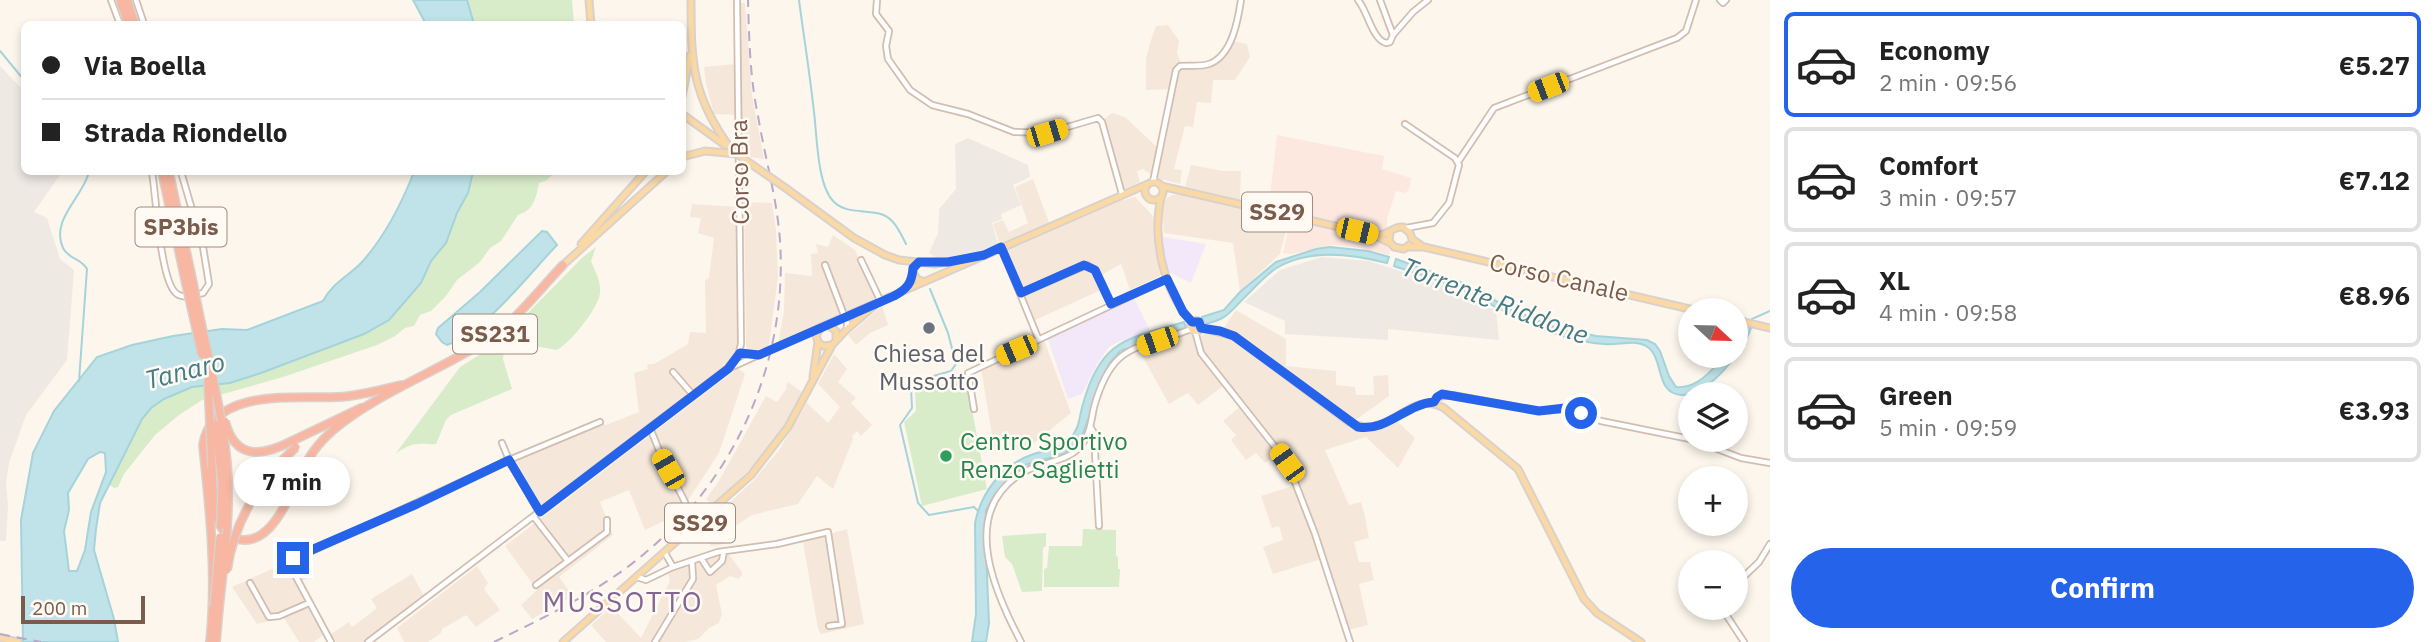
<!DOCTYPE html>
<meta charset="utf-8">
<style>
body{margin:0;font-family:"IBM Plex Sans",sans-serif;background:#f2f2f2;color:#222;height:100vh;display:flex;flex-direction:column;font-size:26px;white-space:nowrap}
*{box-sizing:border-box;margin:0}
p{font-size:23px;color:#767676}
.icon{flex:none;width:38px;height:38px;fill:none;stroke:currentColor;stroke-width:2;stroke-linecap:round;stroke-linejoin:round}
.map{position:relative;flex:1;overflow:hidden}
.details{display:flex;flex-direction:column;background:#fff;width:665px}
.details>*{flex:none}
.banner{position:absolute;left:21px;top:21px;width:665px;height:154px;border-radius:10px;box-shadow:0 4px 10px #0003;display:grid;align-content:center;height:154px;padding:0 21px;background:#fff}
.needle{width:46px;rotate:112deg}
.fabs{position:absolute;left:1678px;top:298px;display:grid;gap:14px}
.fabs a{display:grid;place-items:center;width:70px;height:70px;border-radius:50%;background:#fff;box-shadow:0 4px 10px #0003;font-size:35px}
.scale{position:absolute;left:21px;bottom:18px;width:124px;box-sizing:border-box;padding-left:7px;border:4px solid #7a5c4d;border-top:0;font-size:19px;line-height:24px;white-space:nowrap;color:#7a5c4d;-webkit-text-stroke:5px #fffaf3;paint-order:stroke}
.end{position:absolute;width:32px;height:32px;margin:-16px;border:9px solid #2563eb;background:#fff;box-shadow:0 0 0 4px #fff}
.from{border-radius:50%}
.bubble{position:absolute;height:49px;border-radius:24px;background:#fff;box-shadow:0 4px 10px #0003;font-size:23px;font-weight:800;line-height:49px;text-align:center}
.car{position:absolute;width:21px;height:42px;margin:-21px -10px;border-radius:9px;box-shadow:0 0 5px 2px #0007;background:linear-gradient(#f5c518 24%,#345 0 40%,#f5c518 0 76%,#345 0 86%,#f5c518 0)}
.banner b{display:flex;align-items:center;gap:24px;height:66px;font-size:26px}
.banner b+b{border-top:2px solid #e0e0e0}
.banner i{width:18px;height:18px;background:#222}
ul{padding:12px 0 0;list-style:none}
li{display:flex;align-items:center;gap:21px;height:105px;margin:0 14px 10px;padding:0 7px;border:4px solid #e0e0e0;border-radius:10px}
li div{flex:1}
li b{display:block;font-size:26px}
li em{font-style:normal;font-weight:800}
li.current{border-color:#2563eb}
li>.icon{width:63px;height:63px;stroke-width:1.5}
.button{display:flex;gap:14px;margin-top:auto;padding:14px 21px}
.button a{flex:1;height:80px;border-radius:42px;background:#2563eb;color:#fff;font-size:28px;font-weight:800;line-height:80px;text-align:center}
main{display:flex;flex:1;min-height:0}
.map>svg:first-child{display:block}
</style>
<main>
<div class="map">
<svg width="1770" height="642" viewBox="0 0 1770 642">
<rect width="100%" height="100%" fill="#fdf6ec"/>
<path fill="#f5e8da" d="M740 3H745L752 96 764 159 751 157 742 152Z
M1168 25 1179 41 1177 53 1183 68 1213 65 1233 41 1247 44 1250 57 1235 80H1213L1211 103 1197 102 1193 127 1185 126 1174 169 1182 170 1180 184 1157 178 1174 89 1146 90V59L1150 43 1156 26Z
M736 64V115L714 114 706 83 704 67Z
M1112 113 1125 117 1159 149 1152 175 1143 169 1137 171 1140 182 1123 190 1104 119Z
M1191 165 1223 171H1241L1240 200 1185 187Z
M1033 179 1051 228 1106 204 1135 197 1155 218 1160 276 1130 290 1121 264 1096 278 1101 290 1035 320 1006 249 1000 244 993 224 1003 220 1009 232 1028 223 1015 187Z
M1179 194 1289 219 1280 254 1240 291 1233 243 1164 233 1162 206 1165 199 1172 195Z
M744 202 772 203 776 230 778 277 769 345 757 353H749L746 347Z
M692 204 738 207 739 347 735 357 724 369 542 506 515 460 601 423 606 425 639 412 634 373 648 369 647 364H654L688 344 690 332 706 333 705 280 709 278 714 238 698 233 701 218 690 217Z
M833 235 855 250 876 298 778 344 784 312 785 273 812 276 811 254 818 253 816 244 828 247Z
M882 306 888 325 870 333 856 345 848 335Z
M1236 310 1286 339V366L1336 371V385L1355 387 1356 395H1374L1373 376 1388 375 1389 396 1354 421 1229 331 1223 329Z
M1192 333 1197 352 1223 386 1198 405 1188 393 1169 404 1140 352 1148 348Z
M1208 333 1231 337 1350 427 1370 431 1396 420 1415 438 1398 468 1366 437 1325 450 1349 505 1361 502 1365 517 1369 538 1354 542 1359 562H1370L1374 580 1359 584 1368 625 1348 630 1313 519 1292 464 1203 353 1200 336Z
M1044 340 1071 413 1029 447 995 453 981 368Z
M834 354 847 369 838 382 856 398 851 403 872 425 861 436 857 431 852 436 853 439 833 489 817 476 798 504 752 515 724 533 727 540 725 544 711 546 700 530 753 481 779 450 807 403 828 423 840 407 818 384Z
M738 368 745 374 719 453 679 514 645 530 629 490 600 502 613 535 559 577 573 596 532 619 521 605 537 590 505 546Z
M788 382 802 392 787 421 756 463 713 505 706 499 719 481 766 396 777 402 787 388 786 386Z
M1240 407 1278 454 1265 463 1256 453 1246 460 1231 440 1236 435 1223 421Z
M1296 485 1321 559 1273 574 1263 547 1283 540 1279 526 1272 528 1261 496Z
M847 529 864 624 821 634 818 629 803 542Z
M727 552 742 572V575L738 579 730 576 716 585 722 614 719 623 709 628 698 639 683 642H606L591 625 612 607 641 638 670 581 668 571Z
M304 562 307 564 312 576 295 584 323 635 314 642H299L284 618 257 624 232 587 283 564 286 570Z
M477 566 488 583 484 589 500 610 476 627 466 615 442 629 441 633 428 642H404L397 628Z
M412 574 424 596 363 642H336L331 634 349 622 352 627 355 625 377 608 371 599Z"/>
<path fill="#fde8e0" d="M1277 135 1384 156 1382 169 1411 178 1409 190 1405 193 1396 191 1387 219V231L1384 243 1390 251 1389 255 1361 248 1333 245 1291 254 1283 253 1292 212 1269 205Z"/>
<path fill="#efe9e4" d="M0 66 24 91V172H62L34 212 47 218 60 259 74 270 67 360 26 415 9 463 6 483 8 505 6 541H0Z
M968 138 1028 165 1030 177 1013 185 1021 205 1001 214 1002 219 992 223 998 244 982 250 939 259 929 253 938 233 939 209 956 189 955 144Z
M1322 257 1369 261 1453 288 1496 311 1499 340 1388 329V340L1285 334V321L1244 302 1280 270Z"/>
<path fill="#f3e8fa" d="M1163 237 1206 244 1191 283 1165 270Z
M1134 298 1150 331 1118 342 1109 347 1097 364 1082 394 1068 399 1048 339Z"/>
<path fill="#d8ecc9" d="M467 0H572L574 24H474Z
M473 172H555L547 180 539 183C536 198 534 210 518 215L501 241 490 248 480 262 457 280 446 296 431 311 420 315 414 326 405 328 395 336 377 345 283 377 202 400 179 415 155 435 124 474 118 487 114 488 108 484 142 419 151 408 164 399 192 387 230 383 261 373 364 334 389 320 421 283 431 261 446 243 457 213 468 193Z
M596 247 591 261C595 272 601 280 600 293 598 309 571 342 557 350L540 347 504 350 503 359 512 389 451 415 446 420 436 444C430 445 425 443 418 444 410 444 403 449 396 453L460 367 498 343 583 257Z
M966 378 987 489 922 506 904 422 916 411 915 392Z
M1083 529 1116 530V556L1118 557V569H1120L1119 587H1044V569L1047 568 1049 546H1082Z
M1046 533V546L1043 548 1042 591 1022 592 1012 564 1005 557 1002 536Z"/>
<path fill="#bfe3e8" stroke="#a5d3da" stroke-width="2" fill-rule="evenodd" d="M413 0H467L474 24H426Z
M414 172H473L468 193 457 213 446 243 431 261 421 283 389 320 364 334 261 373 230 383 192 387 164 399 151 408 142 419 100 503 96 529 94 550 114 619 118 642H23L21 520 33 453 54 411 97 357 132 345 173 336 222 329 247 330 323 301C332 283 349 276 362 262 386 235 401 205 414 172ZM100 452 105 453 106 472 91 512 85 550 77 571H69L64 531 69 510 68 493 88 459Z
M542 231 547 232 557 245C529 274 485 332 447 345L442 342 436 334 438 328 480 292Z
M1330 247 1368 251 1389 257 1387 263C1351 254 1308 248 1275 269 1265 276 1256 286 1247 295 1231 310 1228 320 1204 324L1202 317 1224 310 1240 292 1276 262 1316 249Z
M1396 259 1463 283 1509 308 1554 327 1596 336 1647 340 1655 344 1660 351 1669 376 1676 387C1697 389 1712 371 1724 355H1736V337L1743 325 1751 328C1744 350 1708 397 1681 395 1654 393 1665 357 1646 346 1634 339 1617 346 1604 344 1590 343 1575 340 1562 336 1524 324 1491 303 1455 287 1435 279 1414 273 1394 266Z
M1184 322 1186 328 1120 351 1109 364 1080 441 1064 454 1025 465 995 494 986 510 985 526 989 623 986 642H972L976 614 975 523C981 493 1002 465 1031 455 1045 450 1059 450 1070 438 1080 429 1079 416 1083 404 1101 339 1127 339 1184 322Z"/>
<g fill="none" stroke-linecap="round" stroke-linejoin="round">
<path stroke="#a5d3da" stroke-width="2" d="M799 0C804 38 810 75 814 112 817 135 817 184 833 201 849 218 877 205 892 221 898 227 902 236 906 244
M0 51 24 80
M930 289 948 333 956 364 951 371 930 377 911 388 912 408 900 425 918 503 929 515 974 507 978 511
M1746 327 1752 319 1770 311
M79 381 87 269C81 258 68 259 63 248 50 220 83 197 89 172"/>
<g stroke="#d1beb0" stroke-width="8">
<path id="minor" d="M111 0 120 24
M136 0 144 24
M737 0 741 344 739 352
M877 0 876 14 889 31 886 46 888 59 910 90 932 105 968 114 1014 132 1047 133 1098 118 1102 122 1122 194
M1358 0C1368 12 1372 39 1386 43L1390 42 1393 35 1380 0
M1720 0 1723 3 1726 0
M1393 35 1413 12 1428 0
M1405 124 1455 158 1459 165 1449 203 1433 223 1406 228
M1458 162 1494 108 1677 38 1686 31 1696 0
M152 172C156 194 160 283 177 294 184 299 195 295 203 293L209 284 203 247 181 172
M1153 182 1176 70 1180 66C1189 65 1200 67 1209 64 1232 56 1238 20 1241 0
M1001 247 1038 338
M861 260 881 302
M825 265 847 323V329
M1021 293 1087 265 1095 270 1111 305
M1195 331 1201 353 1279 452 1291 472 1315 534 1350 642
M732 367 821 327
M673 372 693 395
M1434 402 1437 397 1453 395 1539 411 1572 409 1601 421 1690 439
M974 409 968 373 1167 279
M650 428 661 455 685 502
M1091 428 1094 433 1099 526
M1691 439 1741 458 1770 463
M502 443 509 460 539 512
M534 517 568 561
M665 553 673 567
M701 558 710 572 722 561 724 551
M637 577 646 580 673 567 718 552 777 544 828 532 842 624 829 626
M250 583 269 617 279 616 309 603
M1736 584 1759 562 1770 544
M536 585 607 532V520
M1721 607 1744 642
M331 642 288 562 509 460 600 422
M368 642 728 368 740 353 759 355
M655 642 693 579 692 561
M1021 642C995 593 958 512 1022 473 1040 462 1065 463 1080 447 1090 435 1091 422 1094 407 1113 340 1137 351 1191 329"/>
</g>
<g stroke="#dad1cd" stroke-width="9">
<path id="major" d="M589 0 591 24
M691 0C691 63 692 96 731 149
M682 97 690 55
M682 114 725 145
M682 157 705 151 737 154
M1145 191a9 9 0 1 1 18 0a9 9 0 1 1-18 0Z
M1161 186 1374 235 1390 243
M787 189 854 238 885 255 899 260 935 264 975 257
M1161 197C1152 238 1163 291 1192 322
M1390 233 1389 241 1394 247 1404 249 1409 245
M1378 235C1389 235 1393 226 1403 227L1410 233 1412 239 1422 246
M581 244 645 172
M1407 247H1424L1694 310
M919 262 915 265 913 272 917 279 922 281
M563 265 666 172
M1736 320 1770 328
M1190.5 326a5.5 5.5 0 1 1 11 0a5.5 5.5 0 1 1-11 0Z
M828 325 836 331V340
M1201 328 1234 336 1349 422C1391 443 1407 388 1444 408L1518 469 1584 599 1597 613 1641 642
M832 345 823 346 818 342 816 335 821 327 1150 183
M813 377 818 342
M0 638 18 642
M563 642 751 475 788 427 832 345 847 329 876 304"/>
</g>
<g stroke="#dad1cd" stroke-width="10">
<path id="highway" d="M120 0 128 24
M127 0 135 24
M162 172 186 284
M169 172 193 283
M292 441 361 408
M212 467C214 492 209 540 245 540 277 540 294 483 308 460 314 449 322 440 332 431 375 394 439 371 487 340 516 321 539 290 563 265
M210 642C217 576 210 511 203 445 212 387 296 399 338 397 359 396 380 390 401 385
M216 642 219 608"/>
</g>
<use href="#minor" stroke="#fff" stroke-width="4.5"/>
<use href="#major" stroke="#fbd9a5" stroke-width="5"/>
<use href="#highway" stroke="#f7b7a3" stroke-width="7"/>
<path stroke="#b9a8c9" stroke-width="2" stroke-dasharray="10 7" stroke-linecap="butt" d="M0 634 41 642
M494 642C545 617 600 591 644 554 736 478 788 361 780 241 777 198 765 158 758 116 750 78 749 38 748 0"/>
<g stroke="#dad1cd" stroke-width="9" stroke-linecap="butt">
<path id="major-bridge" d="M737 154 787 189"/>
</g>
<g stroke="#dad1cd" stroke-width="10" stroke-linecap="butt">
<path id="highway-bridge" d="M193 283C204 343 221 403 227 463 231 511 224 561 219 608
M186 284 202 355
M208 380 212 467
M225 421C235 461 263 456 292 441
M216 425 222 484 221 525
M227 570C234 521 259 481 296 447
M214 607 220 537"/>
</g>
<use href="#major-bridge" stroke="#fbd9a5" stroke-width="5"/>
<use href="#highway-bridge" stroke="#f7b7a3" stroke-width="7"/>
</g>
<g fill="none" stroke-linecap="round" stroke-linejoin="round">
<path stroke="#2563eb" stroke-width="9" d="M293 558 417 504 509 460 540 512 728 369 740 353 759 355 894 296C907 289 912 283 913 268L919 262H948L984 255 1001 247 1021 293 1084 265 1095 270 1111 304 1167 279 1183 312 1192 322H1199L1201 328 1220 331 1234 336 1358 427C1387 432 1406 404 1434 402L1437 397 1442 394 1539 411 1565 408 1581 413"/>
</g>
<circle fill="#6b7280" stroke="#fffaf3" stroke-width="2.5" cx="929" cy="328" r="7"/>
<circle fill="#2e9e5b" stroke="#fffaf3" stroke-width="2.5" cx="946" cy="456" r="7"/>
<g text-anchor="middle" stroke-width="5" stroke-linejoin="round" paint-order="stroke">
<g fill="#fffaf3" stroke="#a28b7f" stroke-width="2">
<rect x="1242" y="192.5" width="70" height="39" rx="5"/>
<rect x="135.5" y="207.5" width="91" height="39" rx="5"/>
<rect x="453" y="314.5" width="84" height="39" rx="5"/>
<rect x="665" y="503.5" width="70" height="39" rx="5"/>
</g>
<g font-size="23" font-weight="bold" fill="#7a5c4d">
<text x="1277" y="220">SS29</text>
<text x="181" y="235">SP3bis</text>
<text x="495" y="342">SS231</text>
<text x="700" y="531">SS29</text>
</g>
<g font-size="24" fill="#7a5c4d" stroke="#fffaf3">
<text transform="translate(740 172) rotate(-91)" y="8">Corso Bra</text>
<text transform="translate(1559 278) rotate(13)" y="8">Corso Canale</text>
</g>
<g font-size="24" fill="#5b616d" stroke="#fffaf3">
<text x="929" y="362">Chiesa del<tspan x="929" dy="28">Mussotto</tspan></text>
</g>
<g font-size="24" fill="#27864d" stroke="#fffaf3" text-anchor="start">
<text x="960" y="450">Centro Sportivo<tspan x="960" dy="28">Renzo Saglietti</tspan></text>
</g>
<g font-size="26" font-style="italic" fill="#437c86" stroke="#fffaf3">
<text transform="translate(1495 301) rotate(21)" y="9">Torrente Riddone</text>
<text transform="translate(185 371) rotate(-14)" y="9">Tanaro</text>
</g>
<g font-size="28" letter-spacing="2" fill="#846695" stroke="#fffaf3">
<text x="623" y="612">MUSSOTTO</text>
</g>
</g>
</svg>
<div class="fabs">
<a><svg class="needle" viewBox="-14 -14 28 28"><path d="M0-13l5 13h-10z" fill="#e53935"/><path d="M0 13l5-13h-10z" fill="#767676"/></svg></a>
<a><svg class="icon" aria-label="layers" viewBox="0 0 24 24"><path d="M12 4l9 5-9 5-9-5zM3 14l9 5 9-5"/></svg></a>
<a>+</a>
<a>−</a>
</div>
<div class="scale">200 m</div>
<i class="end from" style="left:1581px;top:413px"></i>
<i class="end" style="left:293px;top:558px"></i>
<div class="bubble" style="left:234px;top:457px;width:116px">7 min</div>
<i class="car" style="left:1548px;top:87px;rotate:249deg"></i>
<i class="car" style="left:1047px;top:133px;rotate:73deg"></i>
<i class="car" style="left:1357px;top:231px;rotate:103deg"></i>
<i class="car" style="left:1157px;top:341px;rotate:251deg"></i>
<i class="car" style="left:1016px;top:350px;rotate:247deg"></i>
<i class="car" style="left:1287px;top:463px;rotate:324deg"></i>
<i class="car" style="left:668px;top:469px;rotate:330deg"></i>
<div class="banner">
<b><i class="from"></i>Via Boella</b>
<b><i></i>Strada Riondello</b>
</div>
</div>
<section class="details">
<ul>
<li class="current"><svg class="icon" aria-label="car" viewBox="0 0 24 24"><path d="M5 17H2v-5l4-1 3-4h7l3 4 3 1v5h-3M9 17h6M6 11h13"/><circle cx="7" cy="17" r="2"/><circle cx="17" cy="17" r="2"/></svg><div><b>Economy</b><p>2 min · 09:56</p></div><em>€5.27</em></li>
<li><svg class="icon" aria-label="car" viewBox="0 0 24 24"><path d="M5 17H2v-5l4-1 3-4h7l3 4 3 1v5h-3M9 17h6M6 11h13"/><circle cx="7" cy="17" r="2"/><circle cx="17" cy="17" r="2"/></svg><div><b>Comfort</b><p>3 min · 09:57</p></div><em>€7.12</em></li>
<li><svg class="icon" aria-label="car" viewBox="0 0 24 24"><path d="M5 17H2v-5l4-1 3-4h7l3 4 3 1v5h-3M9 17h6M6 11h13"/><circle cx="7" cy="17" r="2"/><circle cx="17" cy="17" r="2"/></svg><div><b>XL</b><p>4 min · 09:58</p></div><em>€8.96</em></li>
<li><svg class="icon" aria-label="car" viewBox="0 0 24 24"><path d="M5 17H2v-5l4-1 3-4h7l3 4 3 1v5h-3M9 17h6M6 11h13"/><circle cx="7" cy="17" r="2"/><circle cx="17" cy="17" r="2"/></svg><div><b>Green</b><p>5 min · 09:59</p></div><em>€3.93</em></li>
</ul>
<div class="button"><a>Confirm</a></div>
</section>
</main>
